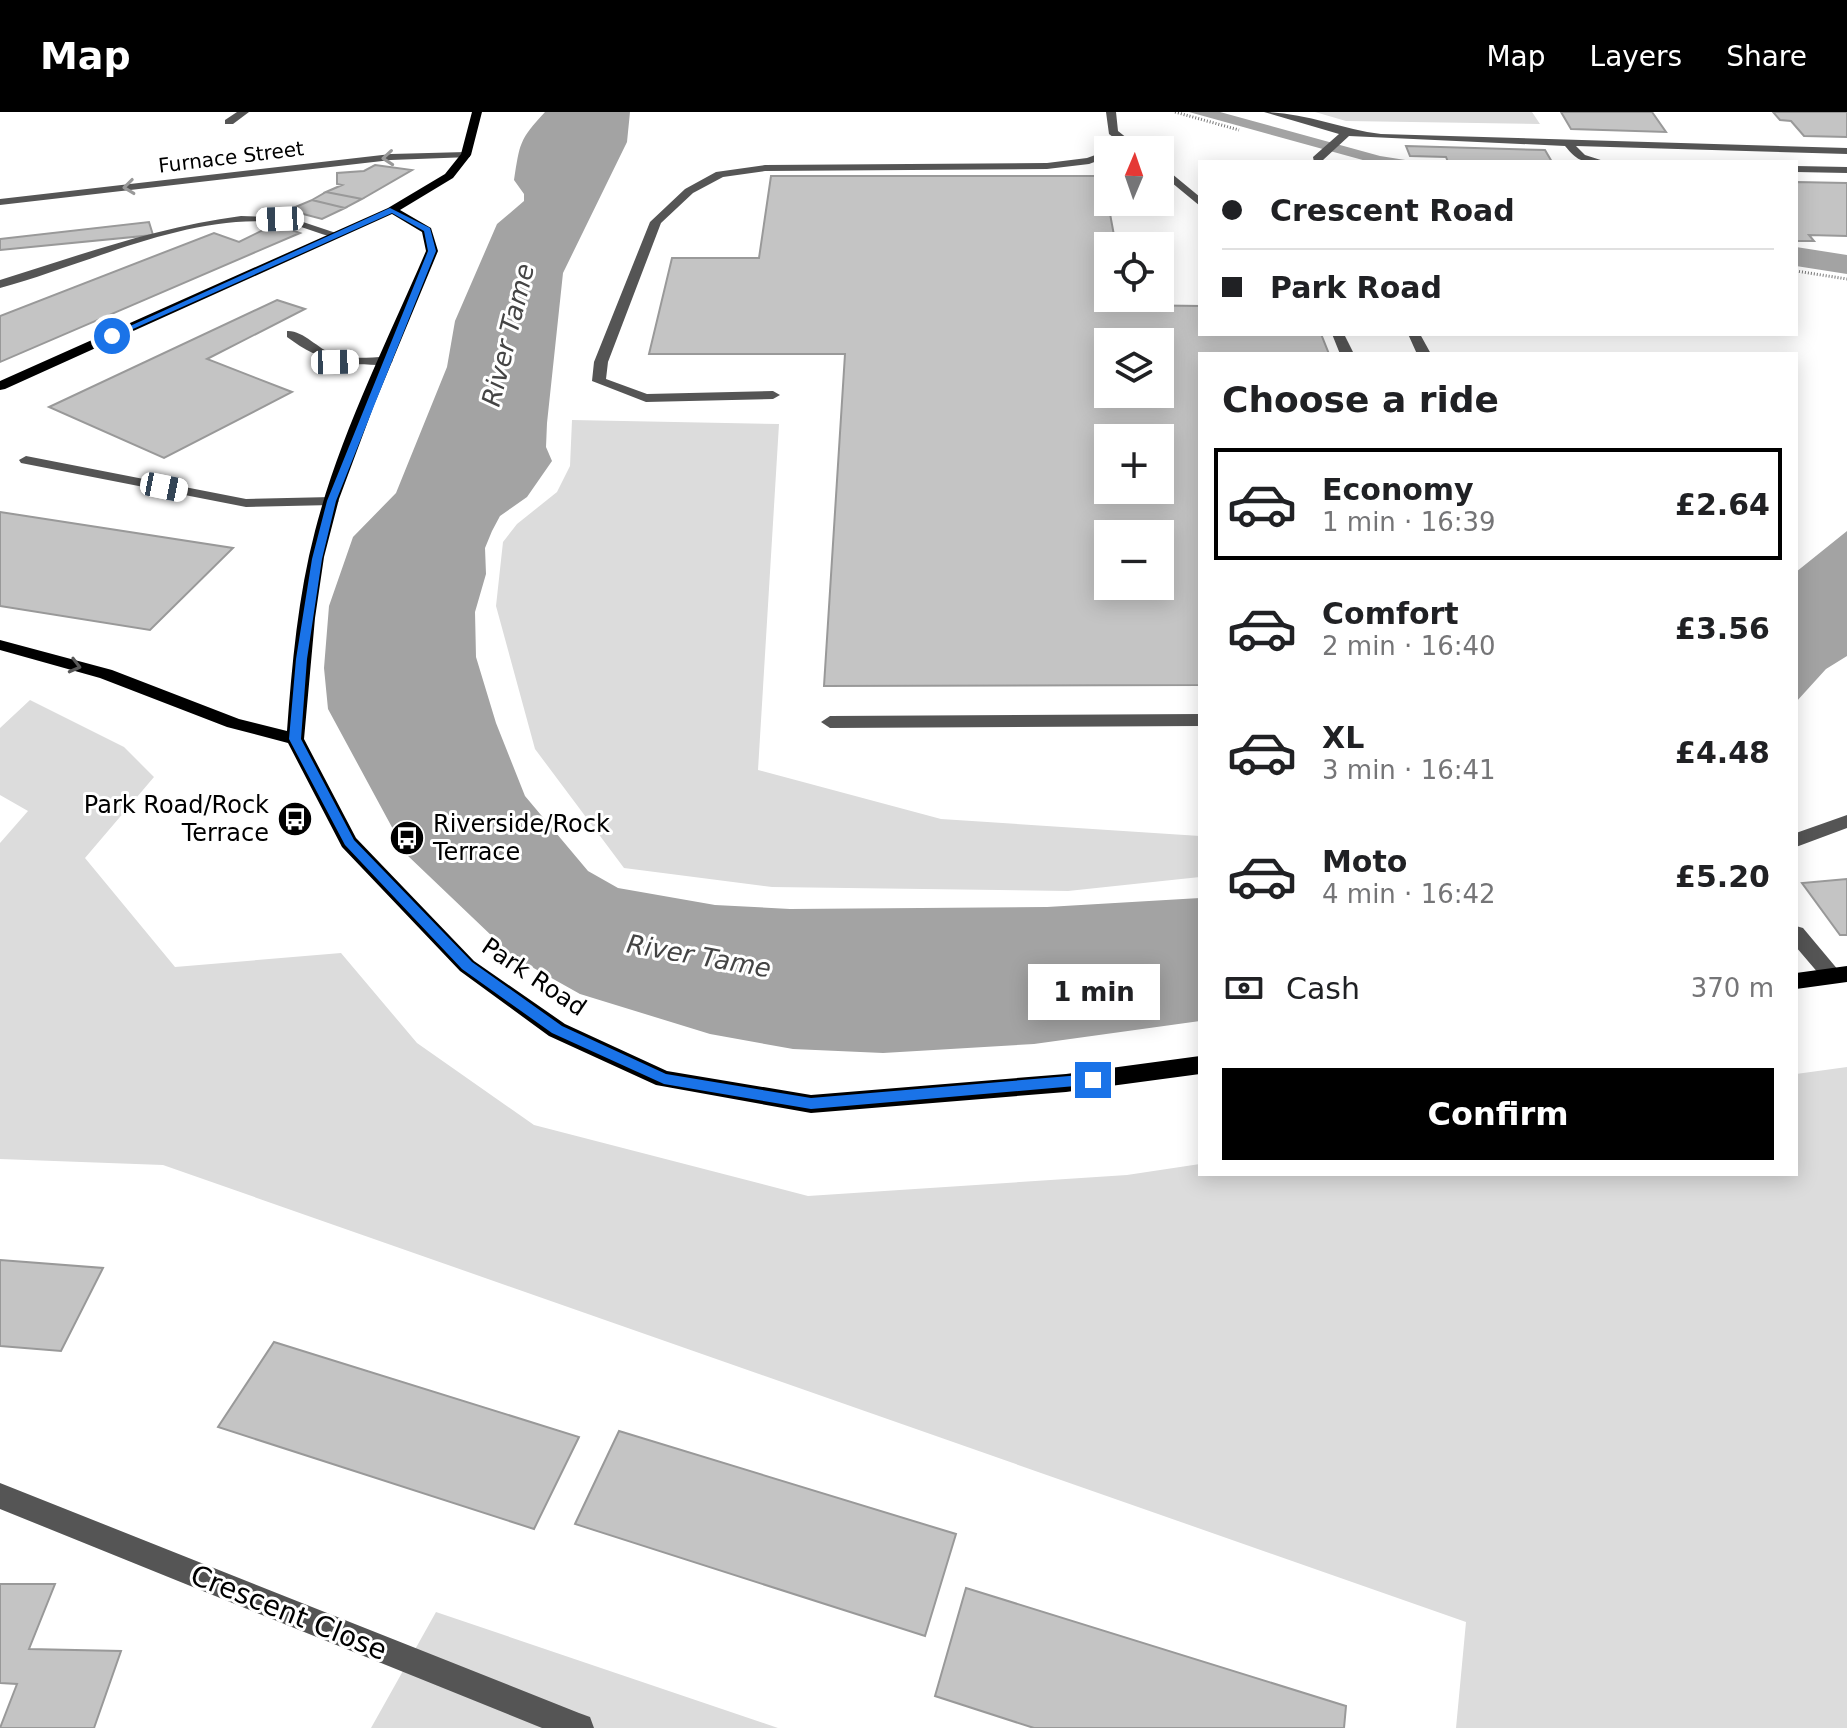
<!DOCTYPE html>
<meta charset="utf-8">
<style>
body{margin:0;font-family:"DejaVu Sans",sans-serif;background:#f6f6f6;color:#202124;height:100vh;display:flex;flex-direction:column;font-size:30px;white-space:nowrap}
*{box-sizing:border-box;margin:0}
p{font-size:26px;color:#757577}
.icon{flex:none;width:44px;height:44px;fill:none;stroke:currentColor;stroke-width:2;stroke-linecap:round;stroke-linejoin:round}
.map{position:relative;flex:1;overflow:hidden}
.panel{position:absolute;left:1198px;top:240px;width:600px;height:824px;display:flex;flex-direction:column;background:#fff;border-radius:0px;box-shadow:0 4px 20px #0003}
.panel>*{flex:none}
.guide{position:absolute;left:1198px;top:48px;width:600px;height:176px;border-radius:0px;box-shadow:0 4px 20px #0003;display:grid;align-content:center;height:176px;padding:0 24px;background:#fff}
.needle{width:52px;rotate:2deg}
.buttons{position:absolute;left:1094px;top:24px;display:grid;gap:16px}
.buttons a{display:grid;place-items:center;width:80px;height:80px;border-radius:0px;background:#fff;box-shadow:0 4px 20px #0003;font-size:40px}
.end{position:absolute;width:36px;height:36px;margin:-18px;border:10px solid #1a73e8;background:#fff;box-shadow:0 0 0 4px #fff}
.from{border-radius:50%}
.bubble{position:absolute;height:56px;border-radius:0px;background:#fff;box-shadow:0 4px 20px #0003;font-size:26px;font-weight:800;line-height:56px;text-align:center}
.car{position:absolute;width:24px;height:48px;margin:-24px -12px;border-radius:10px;box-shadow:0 0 6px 2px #0007;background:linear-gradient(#fff 24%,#345 0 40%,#fff 0 76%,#345 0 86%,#fff 0)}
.guide b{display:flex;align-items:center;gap:28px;height:76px;font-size:30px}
.guide b+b{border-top:2px solid #e0e0e0}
.guide i{width:20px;height:20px;background:#202124}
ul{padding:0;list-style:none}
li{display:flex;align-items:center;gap:24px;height:112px;margin:0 16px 12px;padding:0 8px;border:4px solid transparent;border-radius:0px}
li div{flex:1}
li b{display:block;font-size:30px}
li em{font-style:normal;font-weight:800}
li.current{border-color:#000}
li>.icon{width:72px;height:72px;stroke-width:1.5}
h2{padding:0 24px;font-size:36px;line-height:96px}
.pay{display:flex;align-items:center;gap:20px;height:88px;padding:0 24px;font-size:30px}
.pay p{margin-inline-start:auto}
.action{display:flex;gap:16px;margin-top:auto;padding:16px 24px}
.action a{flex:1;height:92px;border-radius:0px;background:#000;color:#fff;font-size:32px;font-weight:800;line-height:92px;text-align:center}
header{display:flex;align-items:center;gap:48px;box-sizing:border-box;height:112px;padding:0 40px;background:#000;color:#fff}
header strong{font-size:38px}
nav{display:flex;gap:44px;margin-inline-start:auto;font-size:28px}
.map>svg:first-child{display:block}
</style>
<header>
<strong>Map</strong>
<nav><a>Map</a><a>Layers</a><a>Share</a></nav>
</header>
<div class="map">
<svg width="1847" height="1616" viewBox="0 0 1847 1616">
<rect width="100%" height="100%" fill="#fff"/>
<path fill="#dcdcdc" d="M1315 0H1532L1540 12 1346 9Z
M572 308 779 312 758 658 941 707 1200 724V765L1068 779 772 775 624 756 535 637 496 494 503 430 517 412 557 380 570 354Z
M30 588 124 635 154 665 85 746 175 855 341 841 417 931 534 1013 808 1084 1127 1063 1200 1052V1062H1796V962L1847 955V1616H1456L1466 1510 163 1053 0 1047V731L28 699 0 683V616Z
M436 1500 778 1616H371Z"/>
<path fill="#a3a3a3" d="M545 0H630L627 30 563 161 547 311 546 335 552 349 527 385 500 404 492 419 485 436 486 462 475 500 476 545 496 611 525 684 588 759 618 776 715 793 790 797 1047 795 1200 786V909L1034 932 883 941 793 937 710 922 580 882 514 845 407 743 328 597 324 556 329 494 353 425 396 381 447 255 455 209 497 112 524 89V82L514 68C520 31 519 28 545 0Z
M1189 0H1220L1380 44 1418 50H1370Z
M1796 135 1847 143V162L1796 154Z
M1847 419V544L1826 557 1796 590V460Z"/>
<path fill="#c4c4c4" stroke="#999" stroke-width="2" fill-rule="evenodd" d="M1561 0H1652L1666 20 1571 17Z
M1773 0H1847V25L1804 24 1791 9 1780 8Z
M1406 34 1545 38 1552 50H1448L1446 45 1410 44Z
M375 53 412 58 362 87 326 80 342 73 337 72V61L364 59Z
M771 64H1103L1116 134H1108V186H1125L1126 193 1200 194V222H1321L1329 242H1200V573L824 574 845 242H649L672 146H759ZM1108 230H1160V282H1108ZM1108 326H1160V378H1108ZM1108 422H1160V474H1108Z
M1796 70 1847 71V124L1809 123 1814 129H1796Z
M326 80 362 87 345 96 312 88Z
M312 88 345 96 322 107 288 98Z
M149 110 153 123 0 138V127Z
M275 112 300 121 0 250V204L214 121 239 130Z
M277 188 305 197 207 247 292 280 164 346 49 295Z
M0 400 233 436 150 518 0 494Z
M1847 767V823H1840L1802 771Z
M0 1148 103 1156 61 1239 0 1234Z
M274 1230 579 1325 534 1417 218 1315Z
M619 1319 956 1422 925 1524 575 1412Z
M0 1472H55L29 1537 121 1539 94 1616H0L17 1572 0 1571Z
M966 1476 1346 1594 1344 1616H1034L935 1584Z"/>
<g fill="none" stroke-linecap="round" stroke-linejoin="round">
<path stroke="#777" stroke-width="3" stroke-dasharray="1 2" stroke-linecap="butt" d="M1175 0 1239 18
M1796 159 1847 167"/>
<path fill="#555" fill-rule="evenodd" d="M237 0H249L233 12H225V8Z
M1106 0H1116L1118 19 1142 38H1130L1109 22Z
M1264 0C1303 0 1342 17 1381 22L1847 36V42L1576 34 1585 43 1607 50C1584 50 1580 52 1565 34L1349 24 1323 48 1324 50H1314L1313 45 1339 22Z
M1109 38 1108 45 1089 52 1047 57 765 59 723 65 693 81 661 111 608 250 606 267 647 282 773 279 780 283 773 287 646 290 592 269 594 250 650 110 685 77 716 60 765 53 1047 51 1087 46Z
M466 40 470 41V45L391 48 0 93V87L391 42Z
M1160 52 1200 85V94L1160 61Z
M1796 54 1847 55V61L1796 60Z
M241 104 291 106 342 123 336 126C318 122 301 113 282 111 192 99 86 153 0 176V168C80 143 157 115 241 104Z
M287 219C303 218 318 237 333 242 350 248 369 245 386 245L393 249 386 253C343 253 322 251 287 225Z
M1332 222H1344L1354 242H1340Z
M1408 222H1420L1431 242H1417Z
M26 344 246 387 332 385 339 389 332 393 246 395 21 351 19 348Z
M1200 602V614L830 616 821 610 830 604Z
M1847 703V716L1796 735V721Z
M1796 814 1803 816 1839 859 1842 864 1839 869H1825L1796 835Z
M0 1371 579 1601 590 1605 594 1616H542L0 1397Z"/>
<path fill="#000" fill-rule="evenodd" d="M472 0H482L471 43 453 66 400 98 431 116 438 139 374 293 339 387 324 445 315 506 304 627 356 726 474 849 565 912 667 959 811 983 1066 962 1200 944V962L1066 980 811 1001 656 973 549 924 460 859 342 735 288 631 227 615 100 566 0 538V528L112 558 239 607 287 619C292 552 298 484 315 419 340 322 387 230 426 139L422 120 392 102 5 277 0 278V269L388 96 445 62 461 42Z
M1847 854V870L1796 877V861Z"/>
</g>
<defs><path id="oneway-chevron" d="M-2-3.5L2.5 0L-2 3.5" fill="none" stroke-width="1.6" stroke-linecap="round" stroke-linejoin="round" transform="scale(2)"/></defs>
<g stroke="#999">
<use href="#oneway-chevron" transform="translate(388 46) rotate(175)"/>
<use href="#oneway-chevron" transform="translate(129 75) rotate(173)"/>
</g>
<use stroke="#595959" href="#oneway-chevron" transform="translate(75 554) rotate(15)"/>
<path fill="#1a73e8" d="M390 96 430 116 436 139 336 389 322 447 307 547 301 627 354 728 472 850 562 914 666 962 811 986 1093 962 1098 964V972L811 997 664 972 552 921 462 857 345 733 289 627 296 547 312 447 327 389 428 139 424 119 392 101 115 225 108 224Z"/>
<defs>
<g id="bus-disc" transform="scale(1.8)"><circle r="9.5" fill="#000" stroke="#fff"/><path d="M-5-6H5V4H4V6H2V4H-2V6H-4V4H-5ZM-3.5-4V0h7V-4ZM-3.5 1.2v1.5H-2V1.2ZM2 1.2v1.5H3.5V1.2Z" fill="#fff"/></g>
</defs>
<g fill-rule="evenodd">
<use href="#bus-disc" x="295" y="707"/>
<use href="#bus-disc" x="407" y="726"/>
</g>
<g text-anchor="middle" stroke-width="6" stroke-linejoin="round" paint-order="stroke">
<g font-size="20" fill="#000" stroke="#fff">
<text transform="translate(231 45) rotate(-7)" y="7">Furnace Street</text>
</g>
<g font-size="24" fill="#000" stroke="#fff" text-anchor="end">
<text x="269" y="701">Park Road/Rock<tspan x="269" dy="28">Terrace</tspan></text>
<text x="433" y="720" text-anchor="start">Riverside/Rock<tspan x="433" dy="28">Terrace</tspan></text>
</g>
<g font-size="24" fill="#000" stroke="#fff">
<text transform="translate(534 865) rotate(34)" y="8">Park Road</text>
</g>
<g font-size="26" font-style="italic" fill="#444" stroke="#fff">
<text transform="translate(508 223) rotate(-76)" y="9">River Tame</text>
<text transform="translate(699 844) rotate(10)" y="9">River Tame</text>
</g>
<g font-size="28" fill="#000" stroke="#fff">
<text transform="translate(289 1500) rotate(22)" y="10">Crescent Close</text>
</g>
</g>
</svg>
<div class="buttons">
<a><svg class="needle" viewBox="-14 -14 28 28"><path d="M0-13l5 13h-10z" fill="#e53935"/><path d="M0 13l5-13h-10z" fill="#757577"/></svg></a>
<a><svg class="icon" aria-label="locate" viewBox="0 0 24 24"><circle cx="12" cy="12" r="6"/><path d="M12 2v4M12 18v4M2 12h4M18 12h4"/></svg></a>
<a><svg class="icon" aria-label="layers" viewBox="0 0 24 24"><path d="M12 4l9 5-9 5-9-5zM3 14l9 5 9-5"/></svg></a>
<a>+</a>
<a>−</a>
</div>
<i class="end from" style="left:112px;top:224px"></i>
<i class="end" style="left:1093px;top:968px"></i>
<div class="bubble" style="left:1028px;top:852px;width:132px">1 min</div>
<i class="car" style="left:280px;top:107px;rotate:268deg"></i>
<i class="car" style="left:335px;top:250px;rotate:89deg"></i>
<i class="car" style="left:164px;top:375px;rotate:101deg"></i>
<div class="guide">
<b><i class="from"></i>Crescent Road</b>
<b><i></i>Park Road</b>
</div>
<section class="panel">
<h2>Choose a ride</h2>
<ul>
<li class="current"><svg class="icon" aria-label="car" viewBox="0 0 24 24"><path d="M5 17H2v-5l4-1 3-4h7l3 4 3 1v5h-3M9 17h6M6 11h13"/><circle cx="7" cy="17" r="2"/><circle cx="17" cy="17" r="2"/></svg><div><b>Economy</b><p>1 min · 16:39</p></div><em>£2.64</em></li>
<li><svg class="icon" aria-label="car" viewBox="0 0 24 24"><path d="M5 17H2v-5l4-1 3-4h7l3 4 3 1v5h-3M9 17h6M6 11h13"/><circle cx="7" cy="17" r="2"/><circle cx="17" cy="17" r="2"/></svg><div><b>Comfort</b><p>2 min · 16:40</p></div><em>£3.56</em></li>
<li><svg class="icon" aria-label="car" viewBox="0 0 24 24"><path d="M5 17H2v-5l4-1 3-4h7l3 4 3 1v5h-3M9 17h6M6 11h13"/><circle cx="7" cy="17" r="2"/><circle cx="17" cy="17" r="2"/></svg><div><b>XL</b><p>3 min · 16:41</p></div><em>£4.48</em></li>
<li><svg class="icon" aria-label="car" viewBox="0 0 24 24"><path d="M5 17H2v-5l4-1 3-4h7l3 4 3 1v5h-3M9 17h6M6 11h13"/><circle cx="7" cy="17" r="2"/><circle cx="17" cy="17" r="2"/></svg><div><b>Moto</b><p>4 min · 16:42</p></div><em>£5.20</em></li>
</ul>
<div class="pay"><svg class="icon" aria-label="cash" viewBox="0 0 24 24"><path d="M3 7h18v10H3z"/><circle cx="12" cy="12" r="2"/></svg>Cash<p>370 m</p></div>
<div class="action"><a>Confirm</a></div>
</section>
</div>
